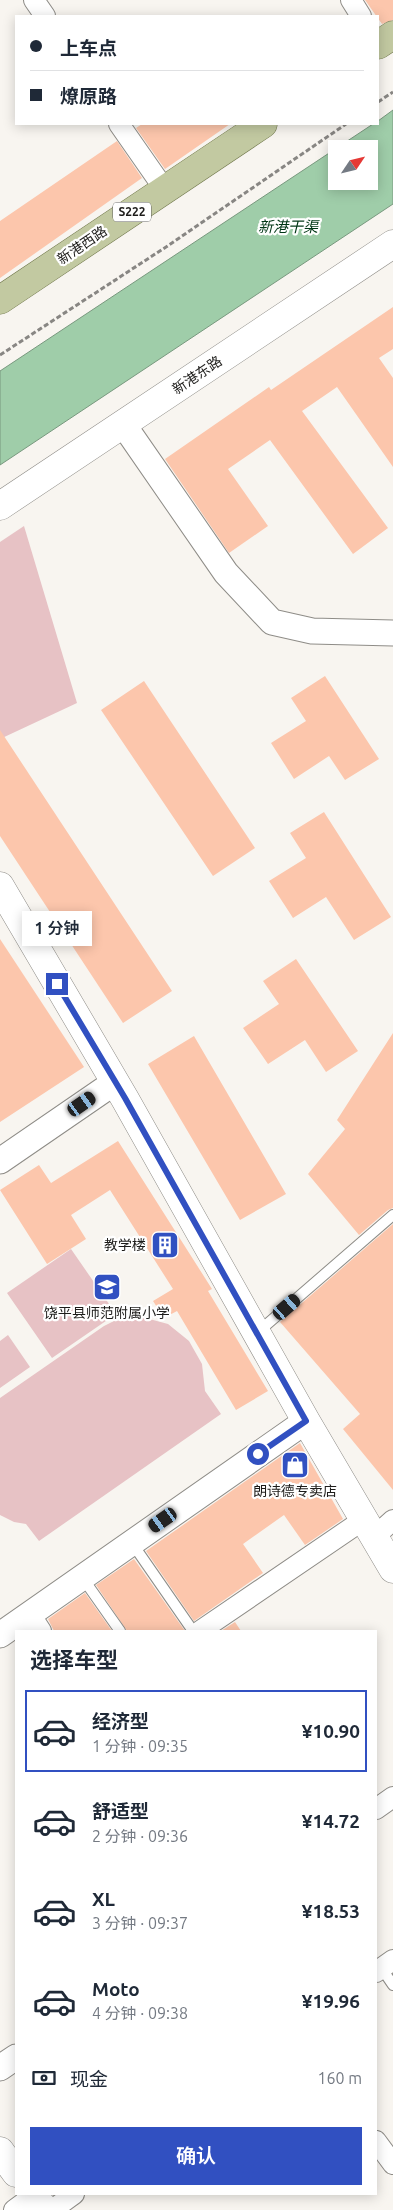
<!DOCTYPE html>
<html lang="zh">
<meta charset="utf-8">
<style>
body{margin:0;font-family:Ubuntu,"Noto Sans SC",sans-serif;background:#f2f2f3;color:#1f2937;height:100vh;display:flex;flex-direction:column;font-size:19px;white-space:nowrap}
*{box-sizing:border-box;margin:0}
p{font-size:16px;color:#747a83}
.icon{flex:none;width:28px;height:28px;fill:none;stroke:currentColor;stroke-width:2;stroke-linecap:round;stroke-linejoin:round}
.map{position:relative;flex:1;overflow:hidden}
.sheet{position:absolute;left:15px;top:1630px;width:362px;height:565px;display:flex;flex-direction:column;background:#fff;border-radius:0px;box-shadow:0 2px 12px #0003}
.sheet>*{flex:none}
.guide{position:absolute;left:15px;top:15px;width:364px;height:110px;border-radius:0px;box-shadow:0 2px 12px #0003;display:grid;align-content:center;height:110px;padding:0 15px;background:#fff}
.needle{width:32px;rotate:55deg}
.fabs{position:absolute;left:328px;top:140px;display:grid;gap:10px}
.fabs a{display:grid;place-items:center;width:50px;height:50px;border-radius:0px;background:#fff;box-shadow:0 2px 12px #0003;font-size:25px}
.end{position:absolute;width:22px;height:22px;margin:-11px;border:6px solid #3150c1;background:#fff;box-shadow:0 0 0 2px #fff}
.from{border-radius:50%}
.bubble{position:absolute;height:35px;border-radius:0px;background:#fff;box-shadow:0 2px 12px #0003;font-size:16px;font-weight:600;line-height:35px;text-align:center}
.car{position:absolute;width:15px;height:30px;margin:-15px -8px;border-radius:6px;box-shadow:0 0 4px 1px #0007;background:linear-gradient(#222 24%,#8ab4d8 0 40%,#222 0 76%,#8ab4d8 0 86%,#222 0)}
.guide b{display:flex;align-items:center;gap:18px;height:48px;font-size:19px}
.guide b+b{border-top:1px solid #e0e1e3}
.guide i{width:12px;height:12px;background:#1f2937}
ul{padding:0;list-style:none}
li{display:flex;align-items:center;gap:15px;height:82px;margin:0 10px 8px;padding:0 5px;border:2px solid transparent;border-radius:0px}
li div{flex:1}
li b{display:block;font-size:19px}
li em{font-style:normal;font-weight:600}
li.active{border-color:#3150c1}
li>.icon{width:45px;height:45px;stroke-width:1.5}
h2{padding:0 15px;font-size:22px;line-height:60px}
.pay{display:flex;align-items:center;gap:12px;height:55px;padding:0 15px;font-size:19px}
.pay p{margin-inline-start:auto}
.action{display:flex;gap:10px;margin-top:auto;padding:10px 15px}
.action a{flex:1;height:58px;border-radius:0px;background:#3150c1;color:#fff;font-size:20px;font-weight:600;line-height:58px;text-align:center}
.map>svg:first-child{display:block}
</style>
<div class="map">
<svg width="393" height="2210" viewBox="0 0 393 2210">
<rect width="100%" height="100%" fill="#f8f5f0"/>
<path fill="#e7c2c5" d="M24 526 77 703 0 739V542Z
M71 1249 116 1314 52 1358 7 1293Z
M142 1317 168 1324 189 1341 202 1364 205 1391 221 1414 39 1541 26 1524 14 1522 0 1515V1398L104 1326 116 1320Z
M8 1335 30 1367 0 1388V1341Z"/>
<path fill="#9fcda9" stroke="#78987e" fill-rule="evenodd" d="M393 110V204L0 465V371L373 124H378V121ZM336 149H369V181H336Z"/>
<path fill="#fcc6ac" d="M365 0H393V20L382 24Z
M142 124H230L165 169 136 128Z
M117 141 142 178 0 278V221Z
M393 307V349L379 358 393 378V467L337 387 302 411 388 528 353 554 270 440 228 469 268 526 229 553 165 459 269 387 271 390Z
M325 676 379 759 345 780 329 756 294 779 271 743 306 721 291 698Z
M144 681 255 848 213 876 101 710Z
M0 730 172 991 123 1023 0 836Z
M324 812 391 917 354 940 326 897 293 918 269 881 306 858 290 833Z
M0 939 84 1067 0 1122Z
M296 959 358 1051 326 1072 305 1040 268 1064 243 1028 279 1004 263 981Z
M393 1033V1208L388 1210 359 1235 308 1174 345 1129 337 1120Z
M194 1036 286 1194 240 1220 148 1064Z
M118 1141 212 1289 208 1291 268 1391 236 1410 177 1311 164 1318 153 1301 173 1289 110 1190 71 1215 86 1239 47 1264 0 1190 39 1165 51 1183Z
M393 1224V1490L343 1429 360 1414 280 1322Z
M300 1443 343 1519 305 1545 284 1515 243 1544 263 1573 194 1621 146 1551Z
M134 1559 185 1631H127L96 1585Z
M85 1593 112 1631H54L48 1619Z
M235 1622 241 1631H221Z"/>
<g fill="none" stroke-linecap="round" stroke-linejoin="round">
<g stroke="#8e8c87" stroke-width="12">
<path id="service" d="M258 1332 393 1215
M132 1543 193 1631
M82 1577 120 1631
M380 1966 393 1985"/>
</g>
<g stroke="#8e8c87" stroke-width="22">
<path id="minor" d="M34 0 45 16
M351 0 361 16
M119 124 165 190
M374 1537 393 1520
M30 1614 41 1631
M200 1631 363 1520
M376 1809 393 1797
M376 1972 393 1960
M376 2141 393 2164
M14 2210 33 2196
M52 2210 74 2194"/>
</g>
<g stroke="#8e8c87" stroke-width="27">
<path id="tertiary" d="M123 424 226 573 272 622 312 631 393 633
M0 1161 115 1082
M0 1635 306 1421
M0 2068 16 2057"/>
</g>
<g stroke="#8e8c87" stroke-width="29">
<path id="secondary" d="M0 506 393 244
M0 886 125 1099 306 1421 393 1569
M0 2151 16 2173
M31 2194 46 2210"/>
</g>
<g stroke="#6e7549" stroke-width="29">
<path id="primary" d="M378 45 393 35
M0 300 263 124"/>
</g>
<path stroke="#888683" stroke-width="3" stroke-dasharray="5 2.5" stroke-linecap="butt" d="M378 102 393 92
M0 355 166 247 346 124"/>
<use href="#service" stroke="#fff" stroke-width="10"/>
<use href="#minor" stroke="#fff" stroke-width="20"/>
<use href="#tertiary" stroke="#fff" stroke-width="25"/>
<use href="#secondary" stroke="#fff" stroke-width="28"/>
<use href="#primary" stroke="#c2c9a1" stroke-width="28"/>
</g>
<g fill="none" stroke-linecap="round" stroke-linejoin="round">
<path stroke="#3150c1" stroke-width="6" d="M57 984 125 1098 306 1421 258 1454"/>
</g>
<defs>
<g id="building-square" transform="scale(1.4375)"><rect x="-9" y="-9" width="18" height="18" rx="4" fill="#3150c1" stroke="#fff"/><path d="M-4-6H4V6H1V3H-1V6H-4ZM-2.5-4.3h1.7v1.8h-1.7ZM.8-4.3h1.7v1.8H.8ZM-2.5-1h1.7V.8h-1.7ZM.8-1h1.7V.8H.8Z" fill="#fff"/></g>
<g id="school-square" transform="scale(1.4375)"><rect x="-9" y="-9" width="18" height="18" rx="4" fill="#3150c1" stroke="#fff"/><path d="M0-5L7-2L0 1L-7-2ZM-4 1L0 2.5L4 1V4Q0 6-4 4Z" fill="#fff"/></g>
<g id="shop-square" transform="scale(1.4375)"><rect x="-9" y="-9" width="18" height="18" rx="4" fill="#3150c1" stroke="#fff"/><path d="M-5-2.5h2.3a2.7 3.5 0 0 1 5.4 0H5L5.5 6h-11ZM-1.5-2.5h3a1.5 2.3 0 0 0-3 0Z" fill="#fff"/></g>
</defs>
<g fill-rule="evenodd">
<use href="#building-square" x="165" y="1245"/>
<use href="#school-square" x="107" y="1287"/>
<use href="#shop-square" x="295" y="1465"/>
</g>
<g text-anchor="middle" stroke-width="4.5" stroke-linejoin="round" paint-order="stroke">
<rect fill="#fff" stroke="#61605f" stroke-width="1" x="113" y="202.5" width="38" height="19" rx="4"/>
<g font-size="12" font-weight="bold" fill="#1d1c1a">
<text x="132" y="216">S222</text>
</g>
<g font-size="14" fill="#1d1c1a" stroke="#fff">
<text transform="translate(82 245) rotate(-34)" y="5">新港西路</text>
<text transform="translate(197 375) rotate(-34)" y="5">新港东路</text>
</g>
<g font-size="14" fill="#1d1c1a" stroke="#fff">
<text x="146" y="1250" text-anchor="end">教学楼</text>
<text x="107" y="1318">饶平县师范附属小学</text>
<text x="295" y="1496">朗诗德专卖店</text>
</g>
<g font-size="15" font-style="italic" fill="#003615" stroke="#fff">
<text x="288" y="232">新港干渠</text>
</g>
</g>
</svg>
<div class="fabs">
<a><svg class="needle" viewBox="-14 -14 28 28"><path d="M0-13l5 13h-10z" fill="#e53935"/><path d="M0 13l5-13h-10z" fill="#747a83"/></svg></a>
</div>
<i class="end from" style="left:258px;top:1454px"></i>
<i class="end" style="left:57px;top:984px"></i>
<div class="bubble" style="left:22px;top:911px;width:70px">1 分钟</div>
<i class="car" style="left:82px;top:1104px;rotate:55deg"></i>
<i class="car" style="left:287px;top:1307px;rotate:49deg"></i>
<i class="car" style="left:163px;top:1520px;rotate:235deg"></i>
<div class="guide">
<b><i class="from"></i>上车点</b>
<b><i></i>燎原路</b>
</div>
<section class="sheet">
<h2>选择车型</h2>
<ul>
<li class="active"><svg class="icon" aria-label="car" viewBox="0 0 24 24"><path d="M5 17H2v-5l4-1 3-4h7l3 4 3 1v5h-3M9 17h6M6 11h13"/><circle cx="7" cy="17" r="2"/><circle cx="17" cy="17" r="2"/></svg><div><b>经济型</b><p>1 分钟 · 09:35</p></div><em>¥10.90</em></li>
<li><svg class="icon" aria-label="car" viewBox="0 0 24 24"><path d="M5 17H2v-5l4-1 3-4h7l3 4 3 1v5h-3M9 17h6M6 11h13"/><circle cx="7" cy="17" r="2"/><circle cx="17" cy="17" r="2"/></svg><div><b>舒适型</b><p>2 分钟 · 09:36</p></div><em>¥14.72</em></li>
<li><svg class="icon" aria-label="car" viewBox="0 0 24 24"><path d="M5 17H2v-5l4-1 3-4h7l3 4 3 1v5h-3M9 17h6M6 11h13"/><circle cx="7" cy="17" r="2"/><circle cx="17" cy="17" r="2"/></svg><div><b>XL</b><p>3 分钟 · 09:37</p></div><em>¥18.53</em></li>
<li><svg class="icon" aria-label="car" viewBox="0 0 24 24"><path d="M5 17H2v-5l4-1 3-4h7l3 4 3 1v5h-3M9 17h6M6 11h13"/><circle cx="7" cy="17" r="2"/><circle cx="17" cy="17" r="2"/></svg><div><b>Moto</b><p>4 分钟 · 09:38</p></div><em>¥19.96</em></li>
</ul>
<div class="pay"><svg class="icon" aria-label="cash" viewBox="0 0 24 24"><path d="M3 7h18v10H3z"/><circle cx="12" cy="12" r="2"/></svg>现金<p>160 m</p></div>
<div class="action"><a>确认</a></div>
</section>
</div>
